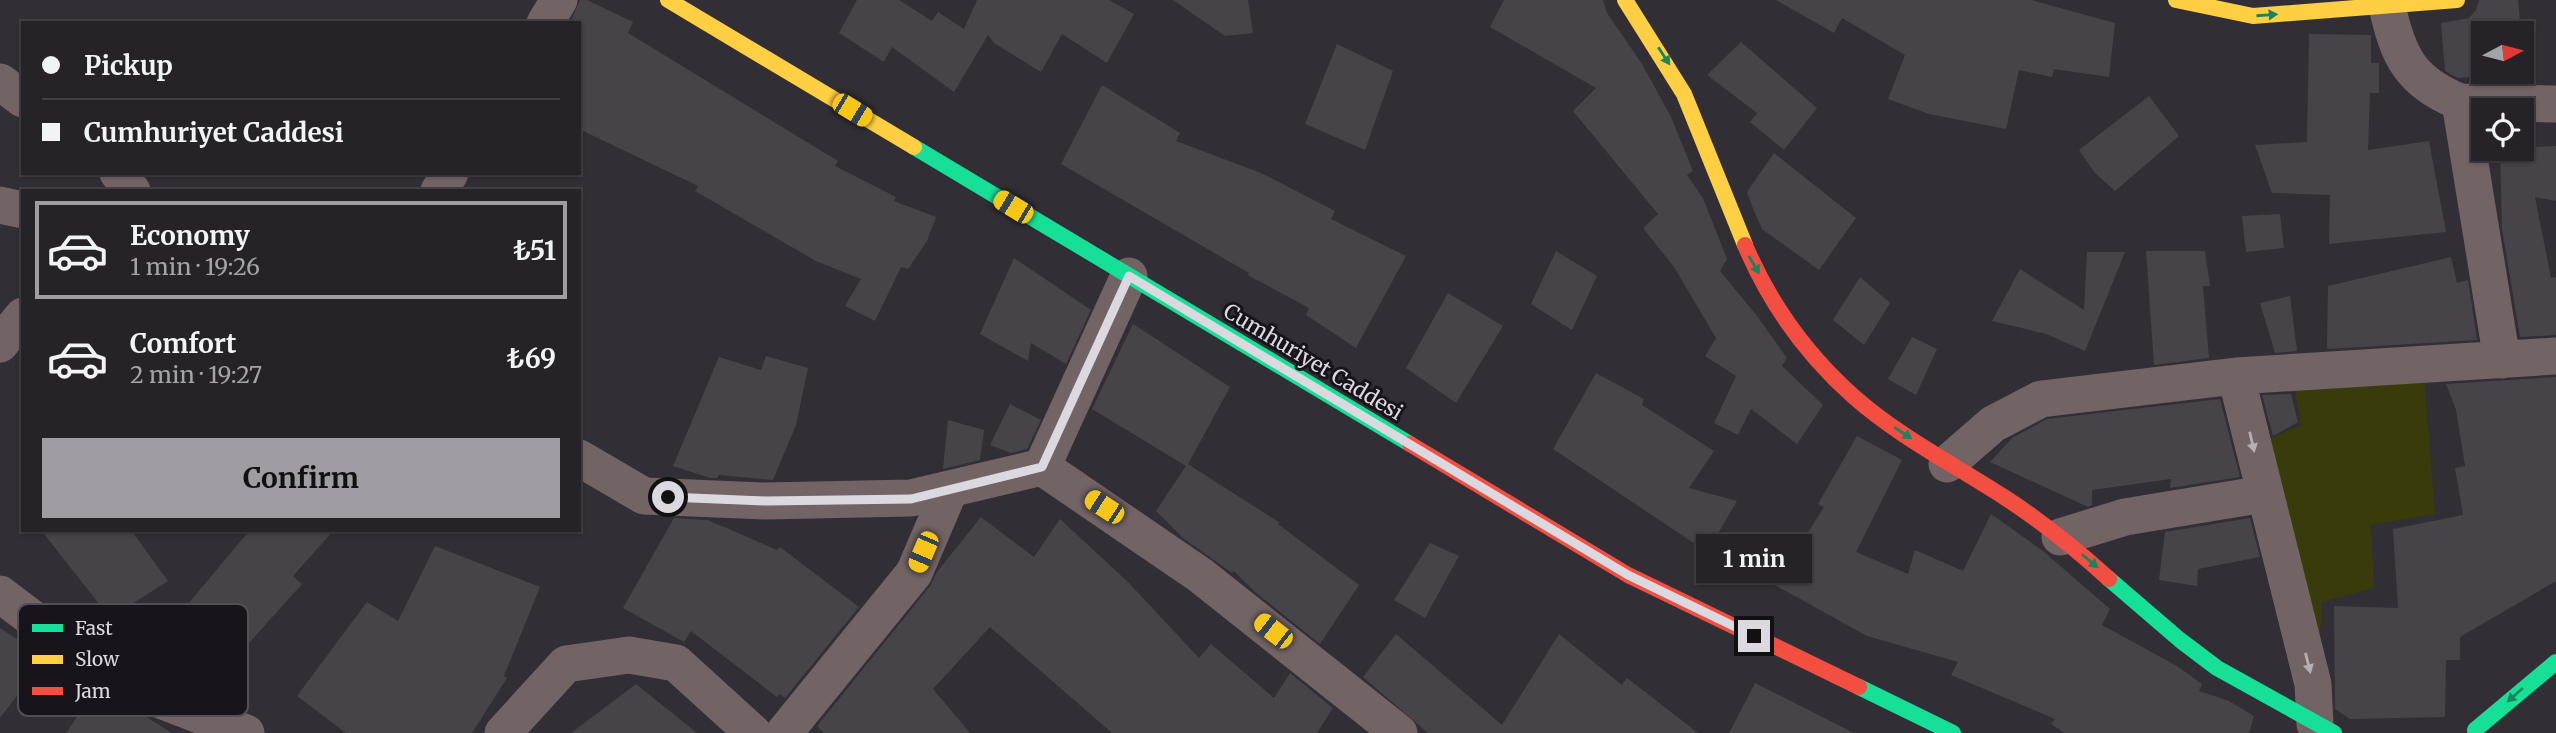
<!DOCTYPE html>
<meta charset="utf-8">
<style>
body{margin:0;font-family:Merriweather,serif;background:#2d2a30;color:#f1f3f6;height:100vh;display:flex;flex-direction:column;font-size:26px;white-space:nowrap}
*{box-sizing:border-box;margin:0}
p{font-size:23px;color:#a3a4a8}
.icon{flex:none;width:38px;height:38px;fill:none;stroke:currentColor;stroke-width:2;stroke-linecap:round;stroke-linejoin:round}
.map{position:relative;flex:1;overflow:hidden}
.side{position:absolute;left:21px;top:189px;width:560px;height:343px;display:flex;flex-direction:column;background:#252228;border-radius:0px;box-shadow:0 2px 5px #0004,0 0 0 2px #423f45}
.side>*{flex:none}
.top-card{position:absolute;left:21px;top:21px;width:560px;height:154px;border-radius:0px;box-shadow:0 2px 5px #0004,0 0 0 2px #423f45;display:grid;align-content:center;height:154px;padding:0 21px;background:#252228}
.needle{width:46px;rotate:83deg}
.fabs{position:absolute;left:2471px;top:21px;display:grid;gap:14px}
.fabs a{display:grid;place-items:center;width:63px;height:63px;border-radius:0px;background:#252228;box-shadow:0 2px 5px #0004,0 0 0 2px #423f45;font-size:35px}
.end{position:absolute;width:32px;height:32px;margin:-16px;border:9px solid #dbd8e0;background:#111;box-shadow:0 0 0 4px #111}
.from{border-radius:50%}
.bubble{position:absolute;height:49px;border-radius:0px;background:#252228;box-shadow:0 2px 5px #0004,0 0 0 2px #423f45;font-size:23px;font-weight:700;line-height:49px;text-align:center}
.car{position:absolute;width:21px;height:42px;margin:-21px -10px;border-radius:9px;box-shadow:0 0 5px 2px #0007;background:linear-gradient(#f5c518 24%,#345 0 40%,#f5c518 0 76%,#345 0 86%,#f5c518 0)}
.top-card b{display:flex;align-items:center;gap:24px;height:66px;font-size:26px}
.top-card b+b{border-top:2px solid #423f45}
.top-card i{width:18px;height:18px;background:#f1f3f6}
ul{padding:12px 0 0;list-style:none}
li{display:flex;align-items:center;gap:21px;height:98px;margin:0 14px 10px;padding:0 7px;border:4px solid transparent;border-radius:0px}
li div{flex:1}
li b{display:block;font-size:26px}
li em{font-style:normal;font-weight:700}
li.selected{border-color:#a09ca4}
li>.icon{width:63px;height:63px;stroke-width:1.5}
.cta{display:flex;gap:14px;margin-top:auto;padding:14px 21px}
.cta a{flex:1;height:80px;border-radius:0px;background:#a09ca4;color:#111;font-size:28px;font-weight:700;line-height:80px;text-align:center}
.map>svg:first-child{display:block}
</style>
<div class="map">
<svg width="2556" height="733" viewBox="0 0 2556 733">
<rect width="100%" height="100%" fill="#312e35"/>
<path fill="#393b0b" d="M2424 374 2435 514 2371 525 2374 588 2322 602 2319 653 2265 441 2301 425 2294 384Z"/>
<path fill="#464449" d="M580 0H587L633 22 628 33 838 161 835 166 896 197 894 201 936 217 927 241 908 269 901 267 875 321 845 306 861 279 816 261 695 191 698 186 579 129V23H570Z
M857 0H899L932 21 938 12 964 29 977 0H1109L1134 14 1107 63 1062 34 1041 72 994 43 988 35 954 92 892 47 884 62 839 33Z
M1173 0H1248L1253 33 1225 36Z
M1504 0H1603L1607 13 1642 64 1671 117 1693 171 1687 175 1703 198 1727 259 1720 271 1757 316 1787 358 1782 366 1823 405 1797 444 1751 409 1738 435 1714 423 1736 376 1705 356 1716 338 1674 267 1643 228 1658 214 1573 111 1596 88 1490 27Z
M1776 0H2031L2115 23 2109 77 2054 69 2052 77 2019 70 2006 129 1929 114 1888 99 1905 55 1842 18 1834 33Z
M2479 0H2518L2521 33H2483V72H2522V50L2523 74 2458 78 2445 71 2441 23 2469 18 2476 10Z
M2309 34 2371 35V63H2379V93H2370L2368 150 2429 141 2446 232 2329 244 2330 195 2272 193 2255 145 2307 142Z
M1741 42 1817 108 1784 150 1750 122 1757 113 1707 75Z
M1337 44 1393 71 1365 150 1305 124Z
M1102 85 1180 133 1176 141 1261 173 1335 211 1331 219 1406 256 1356 348 1306 315 1309 308 1248 275 1249 273 1061 164Z
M2149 96 2179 136 2115 191 2095 173 2079 150Z
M2556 146V201L2535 197 2551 278 2556 277V335L2520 337 2502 229 2500 149Z
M1774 153 1856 218 1819 270 1762 229 1754 211 1747 192Z
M2280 214 2284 248 2246 252 2242 216Z
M1556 251 1597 276 1572 330 1531 304Z
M2146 251H2205L2210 286H2203L2209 358 2154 365Z
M2087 252H2125L2085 351 2046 334 1992 321 2020 269 2084 310Z
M2451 257 2457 283 2468 280 2477 340 2327 349 2328 286Z
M1014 258 1091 310 1066 364 1031 343 1028 361 980 334Z
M1860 277 1890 303 1864 345 1833 320Z
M1448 293 1503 326 1456 403 1406 368Z
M2290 296 2297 351 2275 353 2260 303Z
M1133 324 1230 387 1188 464 1280 523 1278 524 1359 585 1320 644 1255 592 1234 571 1232 573 1183 538 1156 511 1186 466 1092 409Z
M1912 337 1937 349 1916 395 1888 379Z
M766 356 808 368 796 425 773 480 719 475 717 478H710L673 466 719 357 761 370Z
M1596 373 1644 399 1642 405 1714 451 1689 488 1737 501 1707 552 1553 449Z
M2556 377V581L2460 637V660H2446L2445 717 2350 719 2335 709 2334 606 2398 608 2393 529 2463 515 2455 468 2465 466 2456 410 2446 384Z
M2291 394 2298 422 2273 436 2262 395Z
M2220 399 2240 477 2170 488 2171 479 2092 490V505L2088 507 1990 462 2012 438 2047 419Z
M1010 404 1041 420 1027 449 1011 453 990 445Z
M948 420 984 430 980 460 943 469Z
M1857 436 1902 460 1856 552 1908 574 1915 550 1963 571 1991 514 2043 551 2110 609 2102 625 2177 666 2202 684 2199 691 2229 701 2254 716 2249 733H2064L2051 724 2055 719 1951 675 1958 662 1867 636 1775 585 1824 507 1818 504Z
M981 517 1034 557 1060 519 1128 582 1199 658 1211 644 1274 698 1290 673 1333 708 1317 733H1112L990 627 933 689 970 733H824L817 726 930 586 937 572Z
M674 518 708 520 777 550 780 547 859 607 785 698 780 694 777 697 691 631 684 642 623 608Z
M2250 518 2260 557 2198 569 2197 586 2159 580 2165 532Z
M41 530H131L168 581 110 618Z
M250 530H334L293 576 302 584 231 663 182 611Z
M1430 543 1459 556 1425 618 1394 600Z
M435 546 540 587 504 676 507 678 472 733H346L297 696 367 602 398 621Z
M0 628 46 658 0 718Z
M1396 634 1502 725 1559 634 1622 685 1627 678 1698 733H1428L1363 677Z
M1755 683 1854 733H1729Z
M636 684 697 733H571Z
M94 692 111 703 148 718 172 733H66Z"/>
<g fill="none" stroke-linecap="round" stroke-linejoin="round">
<path stroke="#726365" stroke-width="37" d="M2387 6C2398 56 2410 82 2460 102
M545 23 559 0
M0 82 23 99
M118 173 132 191
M439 191 450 173
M0 205 23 210
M0 344 23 316
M2502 360 2460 102 2556 104
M2236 376 2313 684 2315 724
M579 458 644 496 766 501 911 498 1042 467 1129 276
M1947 464 1993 424 2041 399 2236 376 2556 356
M1042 467 1200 575 1399 733
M2060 537 2125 517 2264 494
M0 594 119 684 246 733
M503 733 566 664 629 655 676 663 753 733
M784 733 914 573 950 489"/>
<path stroke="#16e098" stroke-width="16" d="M914 147 1410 444
M2109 579 2180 640 2217 668 2334 733
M1859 687 1953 733
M2475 730 2556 662"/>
<path stroke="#ffcf43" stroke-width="16" d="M668 0 914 147
M1625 0 1684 94 1745 245
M2176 0 2253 16 2457 0"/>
<path stroke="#f24e42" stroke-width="16" d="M1745 245C1769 302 1806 354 1853 396 1898 436 1953 464 2004 497 2041 521 2076 549 2109 579
M1410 444 1628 575 1859 687"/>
</g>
<defs><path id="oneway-solid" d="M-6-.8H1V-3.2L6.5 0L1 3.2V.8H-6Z" transform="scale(1.75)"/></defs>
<g fill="#168560">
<use href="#oneway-solid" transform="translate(2267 15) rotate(-4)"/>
<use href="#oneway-solid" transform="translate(1664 56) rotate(57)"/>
<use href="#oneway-solid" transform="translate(1754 265) rotate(60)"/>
<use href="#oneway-solid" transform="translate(1903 433) rotate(34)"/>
<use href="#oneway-solid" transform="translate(2090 561) rotate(39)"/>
<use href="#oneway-solid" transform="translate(2515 695) rotate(138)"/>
</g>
<g fill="#b6afb5">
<use href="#oneway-solid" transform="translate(2252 442) rotate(77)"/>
<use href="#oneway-solid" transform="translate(2308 663) rotate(76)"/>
</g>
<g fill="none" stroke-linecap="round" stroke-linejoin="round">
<path stroke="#dbd8e0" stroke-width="9" d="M668 497 766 501 911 499 1042 467 1129 276 1628 575 1754 636"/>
</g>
<g text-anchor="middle" stroke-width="6" stroke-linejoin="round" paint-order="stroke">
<g font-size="21" fill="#dbd8e0" stroke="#17151b">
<text transform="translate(1313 362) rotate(31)" y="7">Cumhuriyet Caddesi</text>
</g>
</g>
<rect x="18" y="604" width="230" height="112" rx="10" fill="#17151b" stroke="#525056" stroke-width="2"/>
<rect x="32" y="624" width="31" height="8" fill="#16e098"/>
<rect x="32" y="655" width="31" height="9" fill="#ffcf43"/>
<rect x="32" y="687" width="31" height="8" fill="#f24e42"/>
<g font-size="19" fill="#dbd8e0">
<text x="75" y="635">Fast</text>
<text x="75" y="666">Slow</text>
<text x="75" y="698">Jam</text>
</g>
</svg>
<div class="fabs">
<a><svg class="needle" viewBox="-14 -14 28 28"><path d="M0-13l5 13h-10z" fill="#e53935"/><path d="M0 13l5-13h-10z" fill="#a3a4a8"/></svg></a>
<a><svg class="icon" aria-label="locate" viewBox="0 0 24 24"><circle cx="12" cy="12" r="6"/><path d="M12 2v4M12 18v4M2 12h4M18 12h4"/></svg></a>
</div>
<i class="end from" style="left:668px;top:497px"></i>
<i class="end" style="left:1754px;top:636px"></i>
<div class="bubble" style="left:1696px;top:534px;width:116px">1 min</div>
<i class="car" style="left:852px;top:110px;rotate:121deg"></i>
<i class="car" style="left:1013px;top:207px;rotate:301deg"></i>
<i class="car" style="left:1104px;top:507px;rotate:303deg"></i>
<i class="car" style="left:923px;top:552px;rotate:203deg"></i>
<i class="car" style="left:1273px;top:631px;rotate:308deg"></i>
<div class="top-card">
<b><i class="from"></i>Pickup</b>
<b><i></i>Cumhuriyet Caddesi</b>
</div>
<section class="side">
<ul>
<li class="selected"><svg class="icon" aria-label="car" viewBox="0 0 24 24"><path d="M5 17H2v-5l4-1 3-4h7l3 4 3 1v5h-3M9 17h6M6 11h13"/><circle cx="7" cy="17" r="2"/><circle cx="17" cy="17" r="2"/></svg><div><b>Economy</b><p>1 min · 19:26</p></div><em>₺51</em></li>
<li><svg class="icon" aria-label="car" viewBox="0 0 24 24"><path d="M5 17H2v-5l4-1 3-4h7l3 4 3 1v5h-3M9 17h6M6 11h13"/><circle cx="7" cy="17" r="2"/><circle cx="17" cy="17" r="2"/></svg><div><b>Comfort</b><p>2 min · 19:27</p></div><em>₺69</em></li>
</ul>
<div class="cta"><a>Confirm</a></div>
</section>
</div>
